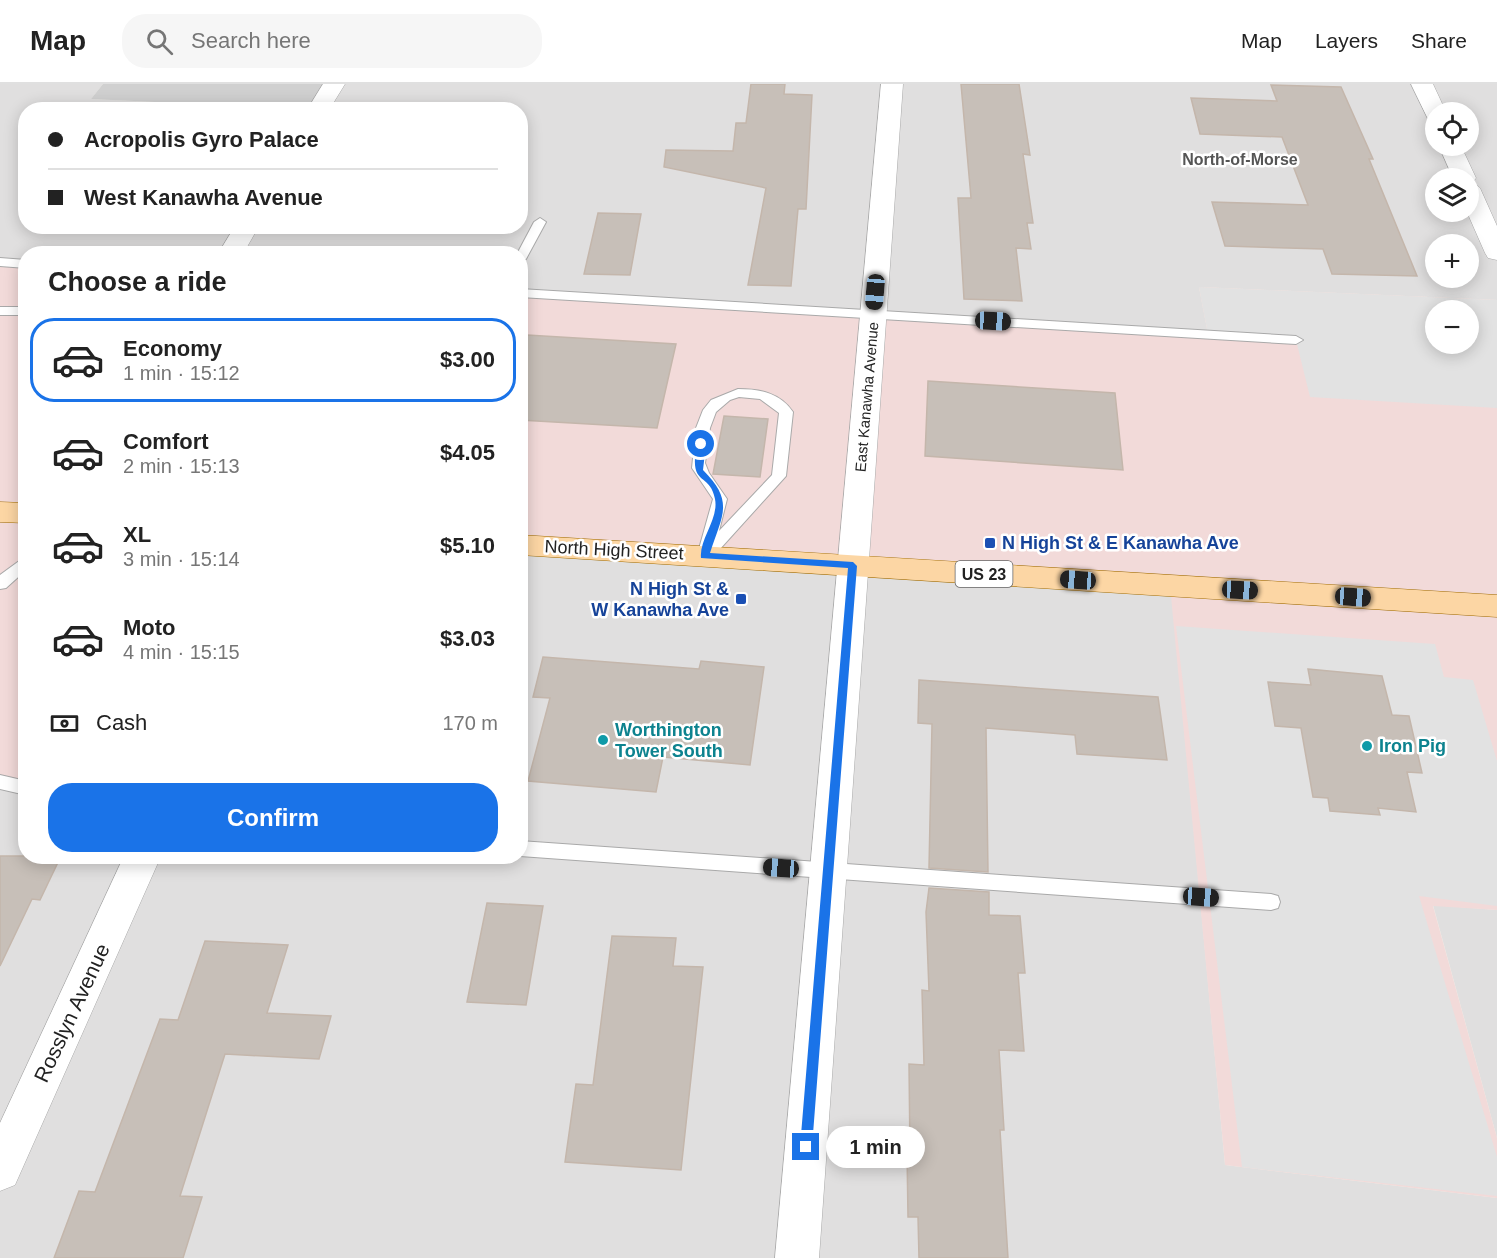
<!DOCTYPE html>
<meta charset="utf-8">
<style>
body{margin:0;font-family:Helvetica,sans-serif;background:#f6f6f6;color:#222;height:100vh;display:flex;flex-direction:column;font-size:22px;white-space:nowrap}
*{box-sizing:border-box;margin:0}
p{font-size:20px;color:#767676}
.icon{flex:none;width:33px;height:33px;fill:none;stroke:currentColor;stroke-width:2;stroke-linecap:round;stroke-linejoin:round}
.map{position:relative;flex:1;overflow:hidden}
.details{position:absolute;left:18px;top:162px;width:510px;height:618px;display:flex;flex-direction:column;background:#fff;border-radius:24px;box-shadow:0 3px 15px #0003}
.details>*{flex:none}
.banner{position:absolute;left:18px;top:18px;width:510px;height:132px;border-radius:24px;box-shadow:0 3px 15px #0003;display:grid;align-content:center;height:132px;padding:0 30px;background:#fff}
.fabs{position:absolute;left:1425px;top:18px;display:grid;gap:12px}
.fabs a{display:grid;place-items:center;width:54px;height:54px;border-radius:50%;background:#fff;box-shadow:0 3px 15px #0003;font-size:30px}
.end{position:absolute;width:27px;height:27px;margin:-14px;border:8px solid #1a73e8;background:#fff;box-shadow:0 0 0 3px #fff}
.from{border-radius:50%}
.bubble{position:absolute;height:42px;border-radius:21px;background:#fff;box-shadow:0 3px 15px #0003;font-size:20px;font-weight:600;line-height:42px;text-align:center}
.car{position:absolute;width:18px;height:36px;margin:-18px -9px;border-radius:8px;box-shadow:0 0 4px 2px #0007;background:linear-gradient(#222 24%,#8ab4d8 0 40%,#222 0 76%,#8ab4d8 0 86%,#222 0)}
.banner b{display:flex;align-items:center;gap:21px;height:57px;font-size:22px}
.banner b+b{border-top:2px solid #e0e0e0}
.banner i{width:15px;height:15px;background:#222}
ul{padding:0;list-style:none}
li{display:flex;align-items:center;gap:18px;height:84px;margin:0 12px 9px;padding:0 18px;border:3px solid transparent;border-radius:24px}
li div{flex:1}
li b{display:block;font-size:22px}
li em{font-style:normal;font-weight:600}
li.selected{border-color:#1a73e8}
li>.icon{width:54px;height:54px;stroke-width:1.5}
h2{padding:0 30px;font-size:27px;line-height:72px}
.pay{display:flex;align-items:center;gap:15px;height:66px;padding:0 30px;font-size:22px}
.pay p{margin-inline-start:auto}
.cta{display:flex;gap:12px;margin-top:auto;padding:12px 30px}
.cta a{flex:1;height:69px;border-radius:24px;background:#1a73e8;color:#fff;font-size:24px;font-weight:600;line-height:69px;text-align:center}
header{display:flex;align-items:center;gap:36px;box-sizing:border-box;height:84px;padding:0 30px;background:#fff;border-bottom:2px solid #e0e0e0}
header strong{font-size:28px}
nav{display:flex;gap:33px;margin-inline-start:auto;font-size:21px}
.search{width:420px;height:54px;background:#f6f6f6;display:flex;align-items:center;gap:15px;box-sizing:border-box;padding:0 21px;border-radius:24px;color:#767676;font-size:22px}
.map>svg:first-child{display:block}
</style>
<header>
<strong>Map</strong>
<div class="search"><svg class="icon" aria-label="search" viewBox="0 0 24 24"><circle cx="10" cy="10" r="6"/><path d="M15 15l6 6"/></svg>Search here</div>
<nav><a>Map</a><a>Layers</a><a>Share</a></nav>
</header>
<div class="map">
<svg width="1497" height="1174" viewBox="0 0 1497 1174">
<rect width="100%" height="100%" fill="#f2efe9"/>
<path fill="#e0dfdf" fill-rule="evenodd" d="M0 0H103L91 15 304 25 26 26V142H520V26L318 25 334 0H1497V216L1199 203 1208 250 521 209 520 170H26L25 178 0 177ZM1436 28H1468V62H1436ZM1436 94H1468V128H1436ZM1436 160H1468V194H1436Z
M521 460 1171 502 1225 1081 1497 1114V1174H0V702L25 706 26 772H520Z
M1433 821 1497 826V1054Z"/>
<path fill="#f2dad9" fill-rule="evenodd" d="M0 177 26 178 25 706 0 702Z
M1199 203 1497 216V826L1433 822 1497 1054V1114L1225 1081 1170 502 521 460 520 209 1208 250ZM1436 226H1468V260H1436Z"/>
<path fill="#d0d0d0" d="M103 0H334L318 25H304L91 15Z"/>
<path fill="#e2e2e2" fill-rule="evenodd" d="M1199 203 1497 216V324L1310 313 1296 256 1208 250ZM1436 226H1468V260H1436Z
M1176 542 1435 560 1444 593 1473 596 1497 677V822L1419 812 1497 1073V1112L1242 1083Z"/>
<path fill="#c7bfb8" stroke="#c4b6ab" stroke-width="1.5" d="M751 0H785L784 10 812 11 806 125H798L791 202 748 201 766 104 664 83 666 66 733 67 736 39H746Z
M961 0H1019L1030 71 1023 70 1033 139H1027L1031 165 1016 164 1022 217 964 215 958 114H971Z
M1271 1 1341 3 1373 75H1369L1417 192 1332 190 1323 165 1225 162 1212 118 1308 121 1282 53 1200 50 1191 14 1277 17Z
M598 129 641 130 630 191 584 190Z
M527 251 676 260 657 344 520 336V270Z
M928 297 1115 309 1123 386 925 372Z
M724 332 768 335 760 393 713 390Z
M543 573 699 585 701 577 764 583 750 681 663 673 656 708 528 697 550 614 533 613Z
M1308 585 1382 592 1392 631 1409 632 1422 689 1407 688 1416 728 1378 724 1380 731 1330 727 1328 714 1313 713 1301 644 1275 642 1268 598 1311 601Z
M919 596 1158 613 1167 676 1077 670 1075 651 986 644 988 788 929 784 932 640 918 639Z
M0 772H61L40 816 32 815 0 882Z
M929 804 989 808V831L1020 832 1025 889H1018L1024 967 999 966 1004 1046H1000L1008 1174H919L918 1133H908L907 1068H910L909 980 924 981 922 906 929 907 926 828Z
M487 819 543 822 526 921 467 918Z
M612 852 676 854 673 882 703 883 681 1086 565 1078 576 1000 593 1001Z
M205 857 288 861 267 929 331 932 319 975 225 970 180 1112 202 1113 183 1174H54L79 1107 95 1108 160 935 178 936Z"/>
<g fill="none" stroke-linecap="round" stroke-linejoin="round">
<g stroke="#a9a9a9" stroke-width="2">
<path id="service" d="M540 134 546 138 526 175 520 179V170H517L534 138Z
M0 174 26 176V184L0 182Z
M520 205 1296 252 1303 256 1296 260 520 213Z
M0 223H26V231H0Z
M738 305C760 305 780 309 793 328L786 392 710 476 705 477 697 472 713 415 692 384 696 344 703 326 711 316ZM739 313 760 315 779 329 772 391 719 447 727 415 709 389 705 379 710 344 716 328 730 316Z
M26 472V486L6 504 0 505V491Z
M0 691 26 697V711L0 705Z
M520 757 1271 810 1278 812 1280 818 1278 824 1271 826 520 772Z"/>
</g>
<g stroke="#a9a9a9" stroke-width="1">
<path id="minor" d="M323 0H345L329 26H307Z
M881 0H903L819 1174H775Z
M1411 0H1433L1446 28H1436V36L1428 35Z
M1439 62H1461L1476 94 1473 98 1480 104 1497 142V176L1488 174 1485 169 1467 128 1468 94H1453Z
M235 142H259L243 170H218Z
M124 772H161L15 1101 0 1107V1039Z"/>
</g>
<g stroke="#a06b00" stroke-width="1">
<path id="primary" d="M0 418 26 419V439L0 438Z
M520 451 1497 511V533L520 471Z"/>
</g>
<use href="#service" fill="#fff" fill-rule="evenodd"/>
<use href="#minor" fill="#fff" fill-rule="evenodd"/>
<use href="#primary" fill="#fcd6a4" fill-rule="evenodd"/>
</g>
<path fill="#1a73e8" d="M701 358 706 360 703 386C735 418 722 431 710 469L853 478 857 482 812 1063 806 1069 800 1063 848 484 701 474C699 455 719 435 715 415 710 387 688 404 697 360Z"/>
<g fill="#1a4fb4" stroke="#fff" stroke-width="2">
<rect x="984" y="453" width="12" height="12" rx="3"/>
<rect x="735" y="509" width="12" height="12" rx="3"/>
</g>
<g fill="#0f9aa8" stroke="#fff" stroke-width="2">
<circle cx="603" cy="656" r="6"/>
<circle cx="1367" cy="662" r="6"/>
</g>
<g text-anchor="middle" stroke-width="5" stroke-linejoin="round" paint-order="stroke">
<g font-size="15" fill="#222" stroke="#fff">
<text transform="translate(867 313) rotate(-85)" y="5">East Kanawha Avenue</text>
</g>
<g font-size="16" font-weight="bold" fill="#555" stroke="#fff">
<text x="1240" y="81">North-of-Morse</text>
</g>
<rect fill="#fff" stroke="#646464" stroke-width="1.5" x="955.5" y="477" width="57" height="26" rx="4.5"/>
<g font-size="16" font-weight="bold" fill="#222">
<text x="984" y="496">US 23</text>
</g>
<g font-size="18" font-weight="bold" fill="#164399" stroke="#fff" text-anchor="start">
<text x="1002" y="465">N High St &amp; E Kanawha Ave</text>
<text x="729" y="511" text-anchor="end">N High St &amp;<tspan x="729" dy="21">W Kanawha Ave</tspan></text>
</g>
<g font-size="18" fill="#222" stroke="#fff">
<text transform="translate(614 466) rotate(3)" y="6">North High Street</text>
</g>
<g font-size="18" font-weight="bold" fill="#0d838f" stroke="#fff" text-anchor="start">
<text x="615" y="652">Worthington<tspan x="615" dy="21">Tower South</tspan></text>
<text x="1379" y="668">Iron Pig</text>
</g>
<g font-size="21" fill="#222" stroke="#fff">
<text transform="translate(72 929) rotate(-65)" y="7">Rosslyn Avenue</text>
</g>
</g>
</svg>
<div class="fabs">
<a><svg class="icon" aria-label="locate" viewBox="0 0 24 24"><circle cx="12" cy="12" r="6"/><path d="M12 2v4M12 18v4M2 12h4M18 12h4"/></svg></a>
<a><svg class="icon" aria-label="layers" viewBox="0 0 24 24"><path d="M12 4l9 5-9 5-9-5zM3 14l9 5 9-5"/></svg></a>
<a>+</a>
<a>−</a>
</div>
<i class="end from" style="left:701px;top:360px"></i>
<i class="end" style="left:806px;top:1063px"></i>
<div class="bubble" style="left:826px;top:1042px;width:99px">1 min</div>
<i class="car" style="left:875px;top:208px;rotate:185deg"></i>
<i class="car" style="left:993px;top:237px;rotate:93deg"></i>
<i class="car" style="left:1078px;top:496px;rotate:274deg"></i>
<i class="car" style="left:1240px;top:506px;rotate:93deg"></i>
<i class="car" style="left:1353px;top:513px;rotate:94deg"></i>
<i class="car" style="left:781px;top:784px;rotate:274deg"></i>
<i class="car" style="left:1201px;top:813px;rotate:94deg"></i>
<div class="banner">
<b><i class="from"></i>Acropolis Gyro Palace</b>
<b><i></i>West Kanawha Avenue</b>
</div>
<section class="details">
<h2>Choose a ride</h2>
<ul>
<li class="selected"><svg class="icon" aria-label="car" viewBox="0 0 24 24"><path d="M5 17H2v-5l4-1 3-4h7l3 4 3 1v5h-3M9 17h6M6 11h13"/><circle cx="7" cy="17" r="2"/><circle cx="17" cy="17" r="2"/></svg><div><b>Economy</b><p>1 min · 15:12</p></div><em>$3.00</em></li>
<li><svg class="icon" aria-label="car" viewBox="0 0 24 24"><path d="M5 17H2v-5l4-1 3-4h7l3 4 3 1v5h-3M9 17h6M6 11h13"/><circle cx="7" cy="17" r="2"/><circle cx="17" cy="17" r="2"/></svg><div><b>Comfort</b><p>2 min · 15:13</p></div><em>$4.05</em></li>
<li><svg class="icon" aria-label="car" viewBox="0 0 24 24"><path d="M5 17H2v-5l4-1 3-4h7l3 4 3 1v5h-3M9 17h6M6 11h13"/><circle cx="7" cy="17" r="2"/><circle cx="17" cy="17" r="2"/></svg><div><b>XL</b><p>3 min · 15:14</p></div><em>$5.10</em></li>
<li><svg class="icon" aria-label="car" viewBox="0 0 24 24"><path d="M5 17H2v-5l4-1 3-4h7l3 4 3 1v5h-3M9 17h6M6 11h13"/><circle cx="7" cy="17" r="2"/><circle cx="17" cy="17" r="2"/></svg><div><b>Moto</b><p>4 min · 15:15</p></div><em>$3.03</em></li>
</ul>
<div class="pay"><svg class="icon" aria-label="cash" viewBox="0 0 24 24"><path d="M3 7h18v10H3z"/><circle cx="12" cy="12" r="2"/></svg>Cash<p>170 m</p></div>
<div class="cta"><a>Confirm</a></div>
</section>
</div>
